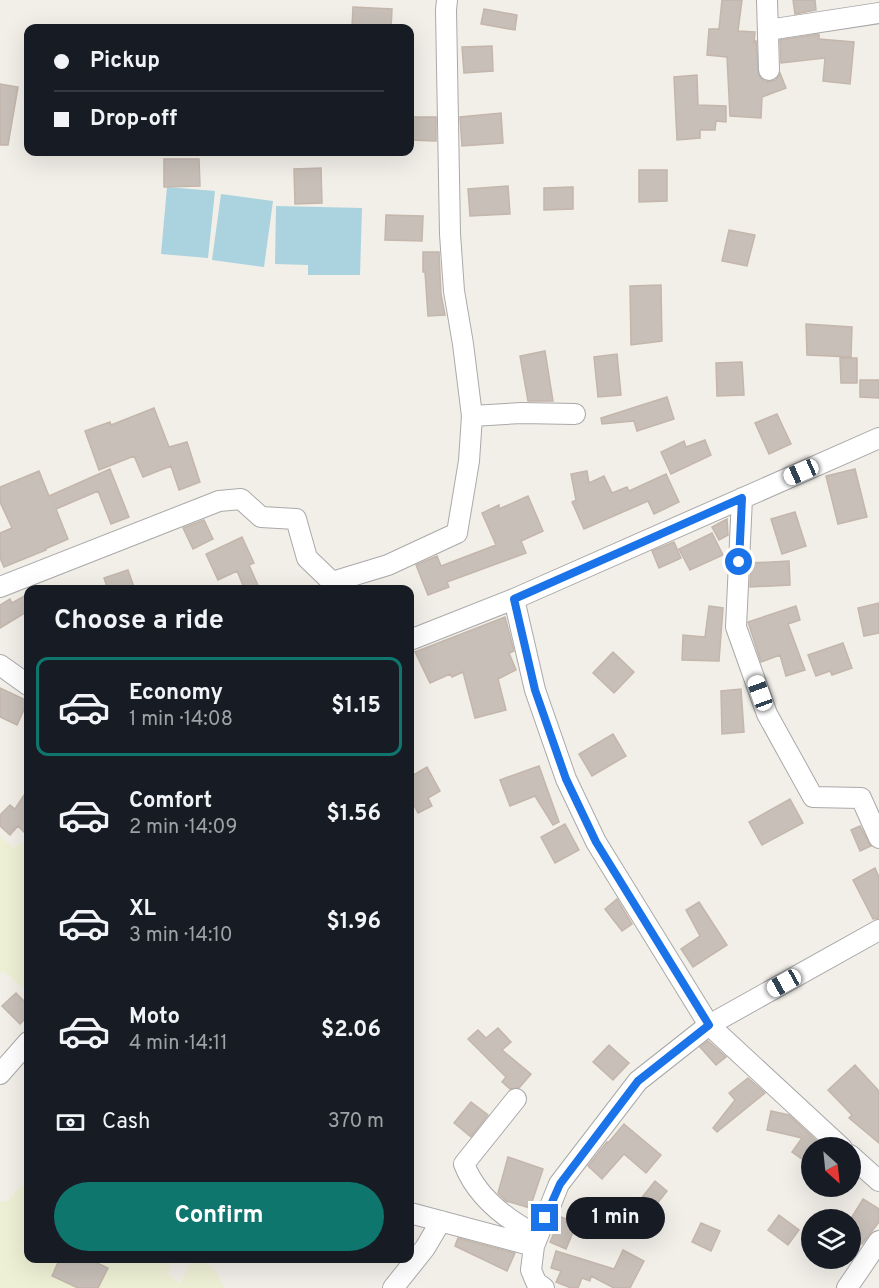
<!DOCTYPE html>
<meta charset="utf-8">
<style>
body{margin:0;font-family:Overpass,sans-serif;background:#20242c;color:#f1f3f6;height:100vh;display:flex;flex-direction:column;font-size:22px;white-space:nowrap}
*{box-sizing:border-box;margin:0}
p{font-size:20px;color:#9ea1a6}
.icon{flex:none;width:33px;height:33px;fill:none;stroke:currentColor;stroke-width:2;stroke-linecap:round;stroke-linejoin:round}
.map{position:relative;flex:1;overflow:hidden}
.side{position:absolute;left:24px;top:585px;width:390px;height:678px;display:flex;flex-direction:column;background:#171b24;border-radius:12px;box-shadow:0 6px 24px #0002}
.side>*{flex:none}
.guide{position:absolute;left:24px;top:24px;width:390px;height:132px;border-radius:12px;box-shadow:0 6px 24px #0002;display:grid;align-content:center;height:132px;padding:0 30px;background:#171b24}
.needle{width:39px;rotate:153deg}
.fabs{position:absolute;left:801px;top:1137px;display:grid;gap:12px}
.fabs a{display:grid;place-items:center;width:60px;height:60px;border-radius:50%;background:#171b24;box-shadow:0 6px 24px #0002;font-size:30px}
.end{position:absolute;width:27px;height:27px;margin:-14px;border:8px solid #1a73e8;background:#fff;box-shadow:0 0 0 3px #fff}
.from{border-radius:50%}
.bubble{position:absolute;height:42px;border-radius:21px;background:#171b24;box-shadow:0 6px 24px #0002;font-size:20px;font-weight:700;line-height:42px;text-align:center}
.car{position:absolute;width:18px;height:36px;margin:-18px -9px;border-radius:8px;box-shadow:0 0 4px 2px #0007;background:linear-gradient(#fff 24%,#345 0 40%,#fff 0 76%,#345 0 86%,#fff 0)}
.guide b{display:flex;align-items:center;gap:21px;height:57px;font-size:22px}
.guide b+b{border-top:2px solid #363941}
.guide i{width:15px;height:15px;background:#f1f3f6}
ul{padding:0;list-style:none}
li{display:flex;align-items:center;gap:18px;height:99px;margin:0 12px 9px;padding:0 18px;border:3px solid transparent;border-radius:12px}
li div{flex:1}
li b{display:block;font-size:22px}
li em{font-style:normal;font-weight:700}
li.current{border-color:#0f766e}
li>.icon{width:54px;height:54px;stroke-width:1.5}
h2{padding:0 30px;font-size:27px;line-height:72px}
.pay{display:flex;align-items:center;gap:15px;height:66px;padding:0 30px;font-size:22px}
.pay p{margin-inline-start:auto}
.action{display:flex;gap:12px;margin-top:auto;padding:12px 30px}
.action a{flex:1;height:69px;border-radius:36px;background:#0f766e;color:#fff;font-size:24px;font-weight:700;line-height:69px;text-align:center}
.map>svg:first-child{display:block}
</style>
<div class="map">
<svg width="879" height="1288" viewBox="0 0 879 1288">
<rect width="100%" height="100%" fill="#f2efe9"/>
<path fill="#eef0d5" d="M0 836 13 848 28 839V992L3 971 0 974Z
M28 1182V1258L172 1259 168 1274 180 1284 193 1259H195L206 1262 217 1273 225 1288H0V1201L7 1202 20 1187Z"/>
<path fill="#aad3df" d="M167 187 215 191 208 258 161 254Z
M221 194 273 201 264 267 212 260Z
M276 206 362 208 360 275H308V265L275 264Z"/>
<path fill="#c7bfb8" stroke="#c4b6ab" stroke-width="1.5" d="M722 0H742L738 31 755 32 754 42 756 41 759 76 764 81 770 82 776 80 780 73 786 88 762 97 761 118 730 116 727 57 707 55 709 29H719Z
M793 0H815L816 10 795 14Z
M353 7 392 9 391 28H352Z
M484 9 517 15 515 30 481 24Z
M819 34V39L854 42 850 84 823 81 825 58 781 63 780 40Z
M492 46 493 71 464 73 462 47Z
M697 75 698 105 726 106V122L716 121 715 130H700V138L677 140 674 77Z
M0 84 18 87 8 145H0Z
M501 113 503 143 462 146 460 117Z
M410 117H436V141L410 140Z
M164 159H199L200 186 164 187Z
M321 168 322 203 295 204 294 169Z
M639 170H667V201L639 202Z
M508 186 510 214 470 216 468 189Z
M573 187V209L544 210V188Z
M386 215 423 216 422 241 385 240Z
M729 230 755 235 747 266 722 261Z
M423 252H439L441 294 445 315 428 316 425 272H423Z
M661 285 662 341 631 345 630 286Z
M806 324 852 327 851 357 807 355Z
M545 351 553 401H528L520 356Z
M617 354 621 395 598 397 594 357Z
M840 358H857V383H841Z
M742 362 744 395 717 396 716 363Z
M860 380H879V398L860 397Z
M667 397 674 419 637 431 634 421 602 424 601 418Z
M154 408 169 447 187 442 200 482 179 490 171 466 143 477 134 456 99 470 85 431 110 422 111 425Z
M777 414 791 444 769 454 755 423Z
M705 440 711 455 671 474 661 452 684 441 686 447Z
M110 469 129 517 111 524 98 491 56 509 68 539 45 549 46 550 4 567 0 558V533L12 528 0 502V487L39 471 49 496Z
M855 469 867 517 838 524 826 476Z
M587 471 589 483 604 476 612 493 627 487 629 491 666 474 679 502 654 514 648 501 584 529 572 502 576 500 571 474Z
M528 496 543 531 521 541 526 553 447 582 449 587 428 595 416 565 437 556 441 566 496 545 482 513 499 505V509Z
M795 512 806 546 782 554 771 519Z
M727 519 728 535 719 540 712 527Z
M204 520 213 539 193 549 183 528Z
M712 533 723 555 690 570 679 549Z
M242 537 254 563 249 565 260 590H245L237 571 218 580 206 554Z
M674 542 681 558 659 568 652 551Z
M789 561 790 585 750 587 751 563Z
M128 570 135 590H108L104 578Z
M28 594V611L0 628V605L10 599 12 603Z
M879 603V633L864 636 858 608Z
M709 606 723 608 719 661 682 660 683 635 705 637Z
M796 606 800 620 788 624 805 670 786 676 780 655 761 662 748 622Z
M505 617 514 651 509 653 516 670 498 679 506 710 475 718 463 672 452 677 450 674 430 683 415 652Z
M843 643 852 668 832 675 830 671 816 676 808 655Z
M613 652 634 672 614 693 593 673Z
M0 688 28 701 17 725 0 717Z
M741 689 744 732 722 734 721 691Z
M613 734 626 756 592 776 579 754Z
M539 766 559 822 553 825 535 796 510 806 500 780Z
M427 767 440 791 428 798 432 806 418 813 410 797V777Z
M28 789V836L18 826 10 835 0 826V815L10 805 15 809Z
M790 799 803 823 762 845 749 822Z
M565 824 579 850 555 863 541 837Z
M860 826 871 846 860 851 851 830Z
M875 868 879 877V918L873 919 853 880Z
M617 899 632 924 622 931 605 909Z
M699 902 727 945 693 967 681 949 700 936 686 910Z
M16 993 28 1005V1016L20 1024 2 1006Z
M498 1028 511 1042 502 1050 531 1074 519 1088 510 1089 502 1082 506 1077 468 1039 478 1030 486 1038Z
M708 1041 726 1057 716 1065 700 1047Z
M609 1045 629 1063 613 1080 593 1062Z
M855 1065 879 1091V1143L849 1118 852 1115 828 1090Z
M748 1078 765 1093 717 1132 713 1128 735 1100 729 1093Z
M471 1102 488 1115 471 1137 454 1123Z
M771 1111 789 1115 824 1148H812V1166L792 1152 802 1138 767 1130Z
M624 1124 661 1155 646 1173 624 1154 602 1179 588 1166 607 1142 608 1143Z
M508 1157 543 1169 530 1208 506 1201 498 1193Z
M655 1181 667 1191 652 1210 640 1200Z
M863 1199 879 1209V1222L862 1244 850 1237V1220Z
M779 1215 799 1230 788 1245 768 1230Z
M561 1217 577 1223 566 1249 550 1242Z
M701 1223 720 1231 711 1251 692 1242Z
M458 1238 515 1253 507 1271 455 1246Z
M623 1250 644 1261 630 1288H614L591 1276 590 1281 582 1278 578 1288H571L556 1282 561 1271 551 1268 556 1251 614 1269Z
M60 1258H87L108 1268 98 1288H78L52 1276Z"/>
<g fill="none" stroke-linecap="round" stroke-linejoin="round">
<g stroke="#a9a9a9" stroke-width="22">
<path id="minor" d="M767 0 769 70
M768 30 879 13
M472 416 521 413 575 414
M742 498 736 627 767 714 813 797 861 798 879 838
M0 587 219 501 241 499 261 517 296 519 307 558 332 582 388 565 457 533 469 461 472 416 463 344 454 291 450 234 446 10 447 0
M514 599 535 690 566 779 596 842 709 1025 842 1148
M410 640 514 599 879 438
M0 665 28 685
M0 1074 28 1042
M516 1099 464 1164C477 1198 507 1220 538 1236
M850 1155 879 1181
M410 1213 534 1246
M393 1288 425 1248 441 1221
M544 1288 536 1282 531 1270 534 1246 559 1184 638 1081 709 1025 879 930
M847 1288 879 1241"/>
</g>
<use href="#minor" stroke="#fff" stroke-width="20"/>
</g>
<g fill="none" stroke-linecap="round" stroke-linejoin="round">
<path stroke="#1a73e8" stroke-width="8" d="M545 1218 560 1184 638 1081 709 1025 596 842 566 779 535 690 514 599 742 498 739 562"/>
</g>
</svg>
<div class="fabs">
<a><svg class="needle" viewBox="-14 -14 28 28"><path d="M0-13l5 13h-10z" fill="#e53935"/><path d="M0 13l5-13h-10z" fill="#9ea1a6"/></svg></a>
<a><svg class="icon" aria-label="layers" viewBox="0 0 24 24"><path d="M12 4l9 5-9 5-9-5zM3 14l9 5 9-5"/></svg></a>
</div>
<i class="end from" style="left:739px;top:562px"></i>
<i class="end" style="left:545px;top:1218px"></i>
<div class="bubble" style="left:566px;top:1197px;width:99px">1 min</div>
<i class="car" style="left:801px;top:472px;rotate:246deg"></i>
<i class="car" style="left:760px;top:693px;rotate:340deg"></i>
<i class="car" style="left:784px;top:983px;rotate:241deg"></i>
<div class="guide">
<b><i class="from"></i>Pickup</b>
<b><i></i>Drop-off</b>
</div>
<section class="side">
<h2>Choose a ride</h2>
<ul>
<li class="current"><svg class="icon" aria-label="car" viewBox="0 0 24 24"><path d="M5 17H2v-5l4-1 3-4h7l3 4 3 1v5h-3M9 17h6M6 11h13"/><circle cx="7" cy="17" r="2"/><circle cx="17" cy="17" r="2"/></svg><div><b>Economy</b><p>1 min · 14:08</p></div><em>$1.15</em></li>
<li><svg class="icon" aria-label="car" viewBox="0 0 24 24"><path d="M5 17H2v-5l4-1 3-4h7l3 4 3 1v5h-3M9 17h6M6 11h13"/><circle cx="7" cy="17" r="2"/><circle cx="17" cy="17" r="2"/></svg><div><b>Comfort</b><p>2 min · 14:09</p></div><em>$1.56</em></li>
<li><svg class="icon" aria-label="car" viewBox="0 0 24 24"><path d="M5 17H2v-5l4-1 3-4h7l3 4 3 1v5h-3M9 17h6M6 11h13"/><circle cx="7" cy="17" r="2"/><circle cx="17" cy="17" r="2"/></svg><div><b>XL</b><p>3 min · 14:10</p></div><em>$1.96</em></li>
<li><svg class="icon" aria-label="car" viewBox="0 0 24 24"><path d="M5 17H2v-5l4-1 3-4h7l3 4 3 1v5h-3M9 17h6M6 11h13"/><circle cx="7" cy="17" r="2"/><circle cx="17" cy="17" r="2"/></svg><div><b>Moto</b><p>4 min · 14:11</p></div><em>$2.06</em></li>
</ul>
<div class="pay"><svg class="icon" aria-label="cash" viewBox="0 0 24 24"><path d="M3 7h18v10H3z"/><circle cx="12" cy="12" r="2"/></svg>Cash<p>370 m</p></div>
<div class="action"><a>Confirm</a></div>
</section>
</div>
